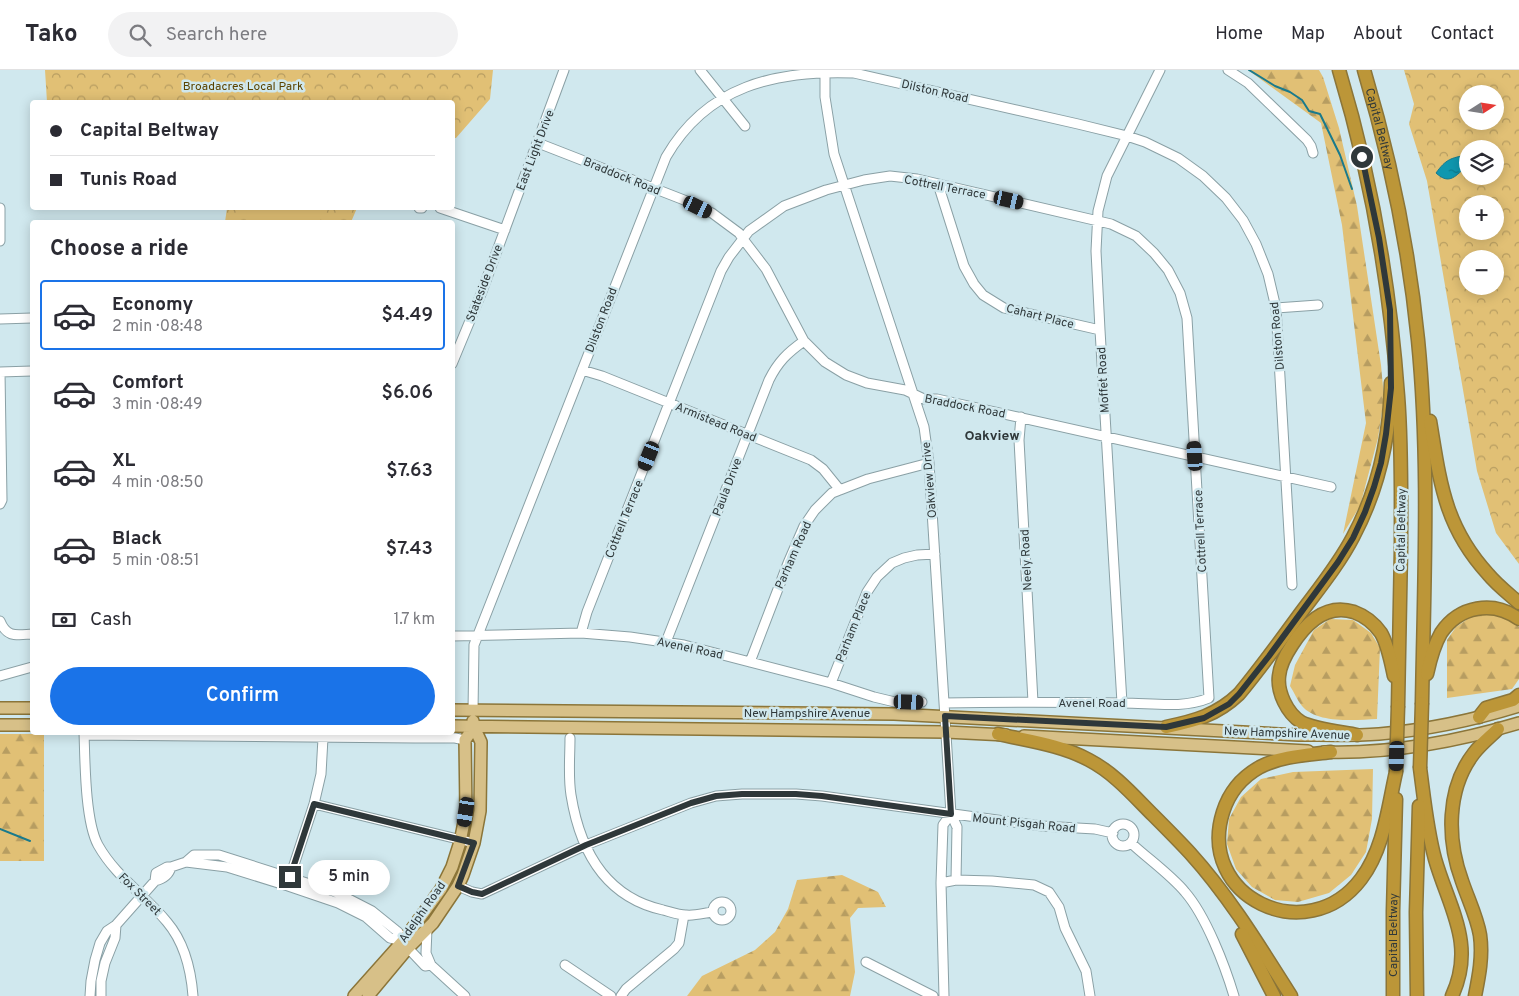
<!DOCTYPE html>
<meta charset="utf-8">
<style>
body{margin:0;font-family:Overpass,sans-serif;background:#f2f2f3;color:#2b2b33;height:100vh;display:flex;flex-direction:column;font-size:19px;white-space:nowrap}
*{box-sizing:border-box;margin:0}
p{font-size:16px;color:#7c7c81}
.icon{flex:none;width:28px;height:28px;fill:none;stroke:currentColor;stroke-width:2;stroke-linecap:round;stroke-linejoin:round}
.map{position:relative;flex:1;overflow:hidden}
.drawer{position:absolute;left:30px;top:150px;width:425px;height:515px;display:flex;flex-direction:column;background:#fff;border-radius:5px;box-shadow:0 2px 12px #0003}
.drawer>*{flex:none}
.guide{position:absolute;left:30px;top:30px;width:425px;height:110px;border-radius:5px;box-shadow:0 2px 12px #0003;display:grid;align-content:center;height:110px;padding:0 20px;background:#fff}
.needle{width:32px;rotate:78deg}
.controls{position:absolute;left:1459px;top:15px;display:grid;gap:10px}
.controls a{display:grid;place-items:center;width:45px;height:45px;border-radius:50%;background:#fff;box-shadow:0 2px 12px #0003;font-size:25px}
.end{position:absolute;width:22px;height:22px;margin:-11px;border:6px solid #2f383a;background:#fff;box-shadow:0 0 0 2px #fff}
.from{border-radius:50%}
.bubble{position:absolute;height:35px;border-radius:18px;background:#fff;box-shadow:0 2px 12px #0003;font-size:16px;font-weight:600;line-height:35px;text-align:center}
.car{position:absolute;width:15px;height:30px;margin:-15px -8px;border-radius:6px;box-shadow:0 0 4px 1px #0007;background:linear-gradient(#222 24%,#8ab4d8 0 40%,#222 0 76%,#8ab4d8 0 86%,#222 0)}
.guide b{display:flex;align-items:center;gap:18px;height:48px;font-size:19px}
.guide b+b{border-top:1px solid #e1e1e2}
.guide i{width:12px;height:12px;background:#2b2b33}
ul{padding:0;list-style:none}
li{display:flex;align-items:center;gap:15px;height:70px;margin:0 10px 8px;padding:0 10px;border:2px solid transparent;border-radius:5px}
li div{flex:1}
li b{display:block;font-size:19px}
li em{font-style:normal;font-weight:600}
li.selected{border-color:#1a73e8}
li>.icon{width:45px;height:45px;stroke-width:1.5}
h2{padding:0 20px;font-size:22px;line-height:60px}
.pay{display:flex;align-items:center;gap:12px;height:55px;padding:0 20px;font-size:19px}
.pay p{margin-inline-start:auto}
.cta{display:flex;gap:10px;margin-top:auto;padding:10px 20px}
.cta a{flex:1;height:58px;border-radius:30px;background:#1a73e8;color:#fff;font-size:20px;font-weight:600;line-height:58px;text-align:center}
header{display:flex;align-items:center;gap:30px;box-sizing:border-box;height:70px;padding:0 25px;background:#fff;border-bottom:1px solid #e1e1e2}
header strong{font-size:24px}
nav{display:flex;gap:28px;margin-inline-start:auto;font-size:18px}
.search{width:350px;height:45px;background:#f2f2f3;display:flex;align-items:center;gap:12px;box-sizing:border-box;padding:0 18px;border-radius:28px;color:#7c7c81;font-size:19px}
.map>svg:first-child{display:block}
</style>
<header>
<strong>Tako</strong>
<div class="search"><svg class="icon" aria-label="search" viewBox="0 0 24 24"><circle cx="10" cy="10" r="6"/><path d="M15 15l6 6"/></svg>Search here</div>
<nav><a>Home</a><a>Map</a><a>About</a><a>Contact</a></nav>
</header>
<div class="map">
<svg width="1519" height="926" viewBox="0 0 1519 926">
<defs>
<pattern id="forest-firs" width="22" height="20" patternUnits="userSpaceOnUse" patternTransform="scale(1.25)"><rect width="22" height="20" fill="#e1c075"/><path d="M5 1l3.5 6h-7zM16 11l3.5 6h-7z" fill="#b79d61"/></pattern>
<pattern id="park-crowns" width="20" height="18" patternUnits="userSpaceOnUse" patternTransform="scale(1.25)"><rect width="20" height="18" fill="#e1c075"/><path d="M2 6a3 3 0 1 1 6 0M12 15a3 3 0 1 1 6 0" fill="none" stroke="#b79d61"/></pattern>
<pattern id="water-ripples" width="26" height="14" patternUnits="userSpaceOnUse" patternTransform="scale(1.25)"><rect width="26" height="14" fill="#0f97af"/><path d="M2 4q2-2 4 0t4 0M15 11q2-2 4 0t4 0" fill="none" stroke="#0f7c8f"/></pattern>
</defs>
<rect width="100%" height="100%" fill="#d0e8ee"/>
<path fill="url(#forest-firs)" d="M1248 0H1319L1323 7 1339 58 1357 136 1381 295 1384 328 1378 368 1360 436 1343 464 1366 353 1342 155 1321 53Z
M1492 544 1511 550 1519 557V609L1512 619 1447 628V570L1456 557 1472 546Z
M1330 549 1353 550 1371 563 1380 578 1377 649C1356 650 1317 654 1302 636 1297 630 1294 622 1290 616L1295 595 1314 560Z
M0 664H44V791H0Z
M1373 699 1372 749 1366 782 1351 805 1329 823 1298 832 1275 830 1252 817 1236 799 1227 774 1229 749 1241 727 1261 709 1293 702Z
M842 805 878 822 886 837 858 838 850 848 855 902 850 926H687L702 906 755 880 775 862 788 839 797 810Z"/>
<path fill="url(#park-crowns)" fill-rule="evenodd" d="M45 0H493L490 29 456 68H453L452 32H47Z
M1404 0H1519V494L1496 463 1477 401 1427 111 1409 54 1414 34ZM1468 24H1495V51H1468ZM1468 79H1495V106H1468ZM1468 134H1495V161H1468ZM1468 189H1495V216H1468Z
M227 138H357L351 152H225Z"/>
<path fill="#e1c075" d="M247 138H322L320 152H246Z"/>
<path fill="url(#water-ripples)" stroke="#197a8c" d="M1467 85V96C1456 105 1450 116 1436 103 1446 89 1451 88 1467 85Z"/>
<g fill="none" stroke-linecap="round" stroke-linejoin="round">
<path stroke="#197a8c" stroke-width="2" d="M1249 0 1275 16 1290 22 1302 30 1309 41 1320 44 1340 85 1352 119
M0 759 30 771"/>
<g stroke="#8aa0a5" stroke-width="11">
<path id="minor" d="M700 0 745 56
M825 0V27L834 84 924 357 929 393 951 744 957 757 956 810
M1228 0 1248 13 1307 70 1311 76 1313 83
M538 73 684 130 712 143 739 163 743 169 766 199 804 271 825 292 846 305 867 313 905 320 924 329H937L1331 417
M938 114 964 196 974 214 983 225 1004 238 1100 260
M0 138V171
M419 138H422
M440 138 505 160
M1276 238 1318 235
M0 249 32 248
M452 294 481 224 564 0
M582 300 602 306 811 390 823 399 840 420
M1021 347 1019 370 1033 632
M0 434 2 430 0 302 32 301
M0 551C7 568 16 565 32 564
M581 563 587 542 721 201 729 187 749 161 784 136 826 120 864 110 890 106 917 109 1111 154 1136 166 1154 183 1168 200 1180 223 1187 248 1209 628C1183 639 1151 633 1123 633 1063 632 1004 632 944 633
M452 566 581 563 630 567 684 575 831 613 874 627 895 632H922
M666 572 769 310C778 292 787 283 804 271
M750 592 788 493 804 456 815 440 832 423 868 409 929 393
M0 606 32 597
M831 613 867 522 877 507 892 493 904 488 917 485 935 484
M1122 633 1100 260 1096 181 1098 141 1107 106 1160 0
M473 641 474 575 666 87C707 16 775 0 854 3L1078 54 1127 66 1145 72 1178 88 1203 106 1226 128 1243 150 1256 174 1268 204 1276 238 1292 515
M84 662C85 691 85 751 98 775 116 807 144 824 167 852 184 872 191 900 193 926
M84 665 415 668H455L465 670
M570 668C570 686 568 707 571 725 580 781 605 827 663 840 671 842 678 845 686 845 695 846 704 843 713 842
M314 734 474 773
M1112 765a11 11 0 1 1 22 0a11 11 0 1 1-22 0Z
M1131 773C1147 788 1171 805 1185 822 1206 846 1225 896 1234 926
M186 792 227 797 288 816 338 833 366 847 390 868 403 871
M155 811 156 803 167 797H171L186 792 194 785H219L335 822 372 841 398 862 408 878 425 896 431 895 465 926
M288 813 314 734 321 704 323 668
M941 813 943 755 951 744
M458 816 472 822 482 824 586 775 691 733 716 726 742 724H796L822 726 1042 756 1095 759 1113 763
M713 841a9 9 0 1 1 18 0a9 9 0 1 1-18 0Z
M427 859 426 883 431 895
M866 892 933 926
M565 895 611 926
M90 926 91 911 95 890 100 873 107 861 116 855 155 811C163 809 169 805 171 797
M101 926V911L105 893 115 868 116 855
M621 926 626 919 674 879 679 873 684 845
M944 926 941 813 956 810 992 811 1034 815 1049 822 1059 837 1065 858 1086 901 1090 926"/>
</g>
<g stroke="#8b7539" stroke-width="14">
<path id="major" d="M0 638H32
M452 640 894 644 1299 665C1325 665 1352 666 1379 664 1426 660 1474 650 1519 636
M0 655H32
M452 656 946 662 1006 665
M1024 666 1308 681
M1324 682C1389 684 1456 672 1519 653
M354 926 403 871 441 819 452 797 460 772 466 742 465 670 474 657
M368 926 408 878 433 853 458 816 463 805 474 773 480 741 481 672 474 657 473 651"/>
</g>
<g stroke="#8b7539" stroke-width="15">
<g id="highway">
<path d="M1339 0C1371 106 1390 216 1398 326 1402 377 1401 427 1401 478 1400 530 1399 583 1398 636"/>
<path id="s1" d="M1364 0C1390 87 1409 180 1418 270 1430 391 1424 512 1422 633"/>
<path d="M1430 351C1440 411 1444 456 1488 504 1497 515 1509 524 1519 533"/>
<path d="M1427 604C1430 590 1434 575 1441 563 1459 536 1493 530 1519 549"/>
<path d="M1479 647 1486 638 1513 630 1519 625"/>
<path d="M1166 657C1195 651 1217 645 1239 624 1259 600 1278 574 1297 548 1316 522 1338 496 1353 467 1378 420 1390 366 1391 313"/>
<path d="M998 664C1029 671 1061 675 1089 690 1114 703 1133 725 1153 745 1165 757 1178 770 1190 783 1229 826 1260 877 1291 926"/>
<path d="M1357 665C1342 662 1314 659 1301 652 1287 643 1277 622 1279 606 1280 595 1286 584 1292 575 1306 553 1326 533 1354 542 1365 546 1374 553 1381 563 1388 575 1391 592 1394 606"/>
<path d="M1331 682C1308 685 1281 686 1260 697 1242 707 1229 723 1223 742 1196 827 1307 880 1361 809 1384 779 1388 737 1396 702"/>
<path d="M1420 698C1424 728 1427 760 1435 789 1449 838 1476 874 1452 926"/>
<path d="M1242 864 1274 926"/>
<path id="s2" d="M1393 926V841L1396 729"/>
<path d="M1417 926 1416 842 1419 736"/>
<path d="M1475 926C1479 906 1483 886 1480 865 1477 847 1468 829 1462 811 1447 770 1446 719 1474 683 1481 674 1490 667 1498 659"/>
</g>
</g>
<use href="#minor" stroke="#fff" stroke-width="9"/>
<use href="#major" stroke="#d7c088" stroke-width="11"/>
<use href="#highway" stroke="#bc9638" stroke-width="12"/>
<g stroke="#8b7539" stroke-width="15" stroke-linecap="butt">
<path id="highway-bridge" d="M1420 698 1422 633
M1396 702 1398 636"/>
</g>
<use href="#highway-bridge" stroke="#bc9638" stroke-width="12"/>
</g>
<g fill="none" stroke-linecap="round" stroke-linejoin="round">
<path stroke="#2f383a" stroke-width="6" d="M290 807 314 734 474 773 458 816 472 822 482 824 586 775 691 733 716 726 742 724H796L822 726 951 744 945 646 1166 657 1204 648 1229 634 1239 624 1269 586 1338 492 1353 468 1365 442 1374 417 1381 393 1386 364 1391 318 1390 240 1379 168 1362 87"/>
</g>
<g text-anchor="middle" stroke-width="5" stroke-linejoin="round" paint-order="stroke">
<g font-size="12" fill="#5b4300" stroke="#d0e8ee">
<text x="243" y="20">Broadacres Local Park</text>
</g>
<g font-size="12" fill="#2f383a" stroke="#d0e8ee">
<text transform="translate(935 21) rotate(13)" y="4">Dilston Road</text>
<text dy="4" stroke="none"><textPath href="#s1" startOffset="61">Capital Beltway</textPath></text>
<text transform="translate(535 80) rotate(-69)" y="4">East Light Drive</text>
<text transform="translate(622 106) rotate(22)" y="4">Braddock Road</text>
<text transform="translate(945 117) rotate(11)" y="4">Cottrell Terrace</text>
<text transform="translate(484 213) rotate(-69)" y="4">Stateside Drive</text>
<text transform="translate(1040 246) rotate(14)" y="4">Cahart Place</text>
<text transform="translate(601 250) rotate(-69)" y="4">Dilston Road</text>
<text transform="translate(1277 266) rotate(-95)" y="4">Dilston Road</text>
<text transform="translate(1103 310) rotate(-93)" y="4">Moffet Road</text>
<text transform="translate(965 336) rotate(11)" y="4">Braddock Road</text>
<text transform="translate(716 352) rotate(22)" y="4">Armistead Road</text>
<text transform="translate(929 410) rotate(-95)" y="4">Oakview Drive</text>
<text transform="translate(727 417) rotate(-69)" y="4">Paula Drive</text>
<text transform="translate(624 449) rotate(-68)" y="4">Cottrell Terrace</text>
<text transform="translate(1401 460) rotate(-89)" y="4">Capital Beltway</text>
<text transform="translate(1200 461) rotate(-93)" y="4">Cottrell Terrace</text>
<text transform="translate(793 485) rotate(-66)" y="4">Parham Road</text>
<text transform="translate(1026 490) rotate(-93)" y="4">Neely Road</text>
<text transform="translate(853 557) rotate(-68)" y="4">Parham Place</text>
<text transform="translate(690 578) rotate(12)" y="4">Avenel Road</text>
<text x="1092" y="637">Avenel Road</text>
<text x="807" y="647">New Hampshire Avenue</text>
<text transform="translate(1287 663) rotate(2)" y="4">New Hampshire Avenue</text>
<text transform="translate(1024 753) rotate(6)" y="4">Mount Pisgah Road</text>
<text transform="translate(140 824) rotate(45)" y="4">Fox Street</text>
<text transform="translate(422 842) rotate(-55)" y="4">Adelphi Road</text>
<text dy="4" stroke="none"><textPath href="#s2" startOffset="61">Capital Beltway</textPath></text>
</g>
<g font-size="14" font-weight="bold" fill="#2f383a" stroke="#d0e8ee">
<text x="992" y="370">Oakview</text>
</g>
</g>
</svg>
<div class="controls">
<a><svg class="needle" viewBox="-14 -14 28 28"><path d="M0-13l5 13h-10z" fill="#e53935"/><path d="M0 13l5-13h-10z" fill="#7c7c81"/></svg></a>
<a><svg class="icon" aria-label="layers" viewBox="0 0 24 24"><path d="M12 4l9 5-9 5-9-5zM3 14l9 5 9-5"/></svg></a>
<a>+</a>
<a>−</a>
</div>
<i class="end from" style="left:1362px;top:87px"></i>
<i class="end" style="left:290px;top:807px"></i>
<div class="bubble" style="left:308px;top:790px;width:82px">5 min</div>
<i class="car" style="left:1009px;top:130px;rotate:103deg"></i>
<i class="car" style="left:698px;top:137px;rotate:116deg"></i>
<i class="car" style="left:649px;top:386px;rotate:202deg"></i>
<i class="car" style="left:1195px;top:386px;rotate:356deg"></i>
<i class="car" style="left:909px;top:632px;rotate:92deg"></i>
<i class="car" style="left:1397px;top:686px;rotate:182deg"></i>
<i class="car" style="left:466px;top:742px;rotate:189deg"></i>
<div class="guide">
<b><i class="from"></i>Capital Beltway</b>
<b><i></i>Tunis Road</b>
</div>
<section class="drawer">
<h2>Choose a ride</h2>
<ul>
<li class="selected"><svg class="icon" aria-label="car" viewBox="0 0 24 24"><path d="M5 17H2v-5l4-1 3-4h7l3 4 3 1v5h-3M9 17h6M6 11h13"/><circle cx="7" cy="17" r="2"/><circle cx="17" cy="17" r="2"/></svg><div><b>Economy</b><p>2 min · 08:48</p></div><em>$4.49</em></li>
<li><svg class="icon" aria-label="car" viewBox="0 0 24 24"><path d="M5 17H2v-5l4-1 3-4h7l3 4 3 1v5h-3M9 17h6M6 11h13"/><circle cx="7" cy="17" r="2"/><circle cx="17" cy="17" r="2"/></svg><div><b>Comfort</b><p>3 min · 08:49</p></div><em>$6.06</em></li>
<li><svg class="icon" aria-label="car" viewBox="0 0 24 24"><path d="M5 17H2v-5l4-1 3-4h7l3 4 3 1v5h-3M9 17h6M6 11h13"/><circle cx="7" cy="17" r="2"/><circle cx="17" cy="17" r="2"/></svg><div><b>XL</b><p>4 min · 08:50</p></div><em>$7.63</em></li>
<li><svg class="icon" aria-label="car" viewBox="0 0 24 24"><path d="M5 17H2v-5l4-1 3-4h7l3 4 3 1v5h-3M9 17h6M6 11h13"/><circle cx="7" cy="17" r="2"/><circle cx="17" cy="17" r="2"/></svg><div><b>Black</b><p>5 min · 08:51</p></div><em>$7.43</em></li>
</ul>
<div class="pay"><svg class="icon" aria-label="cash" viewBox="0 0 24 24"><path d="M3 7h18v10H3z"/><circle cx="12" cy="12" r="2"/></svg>Cash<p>1.7 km</p></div>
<div class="cta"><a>Confirm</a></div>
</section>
</div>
